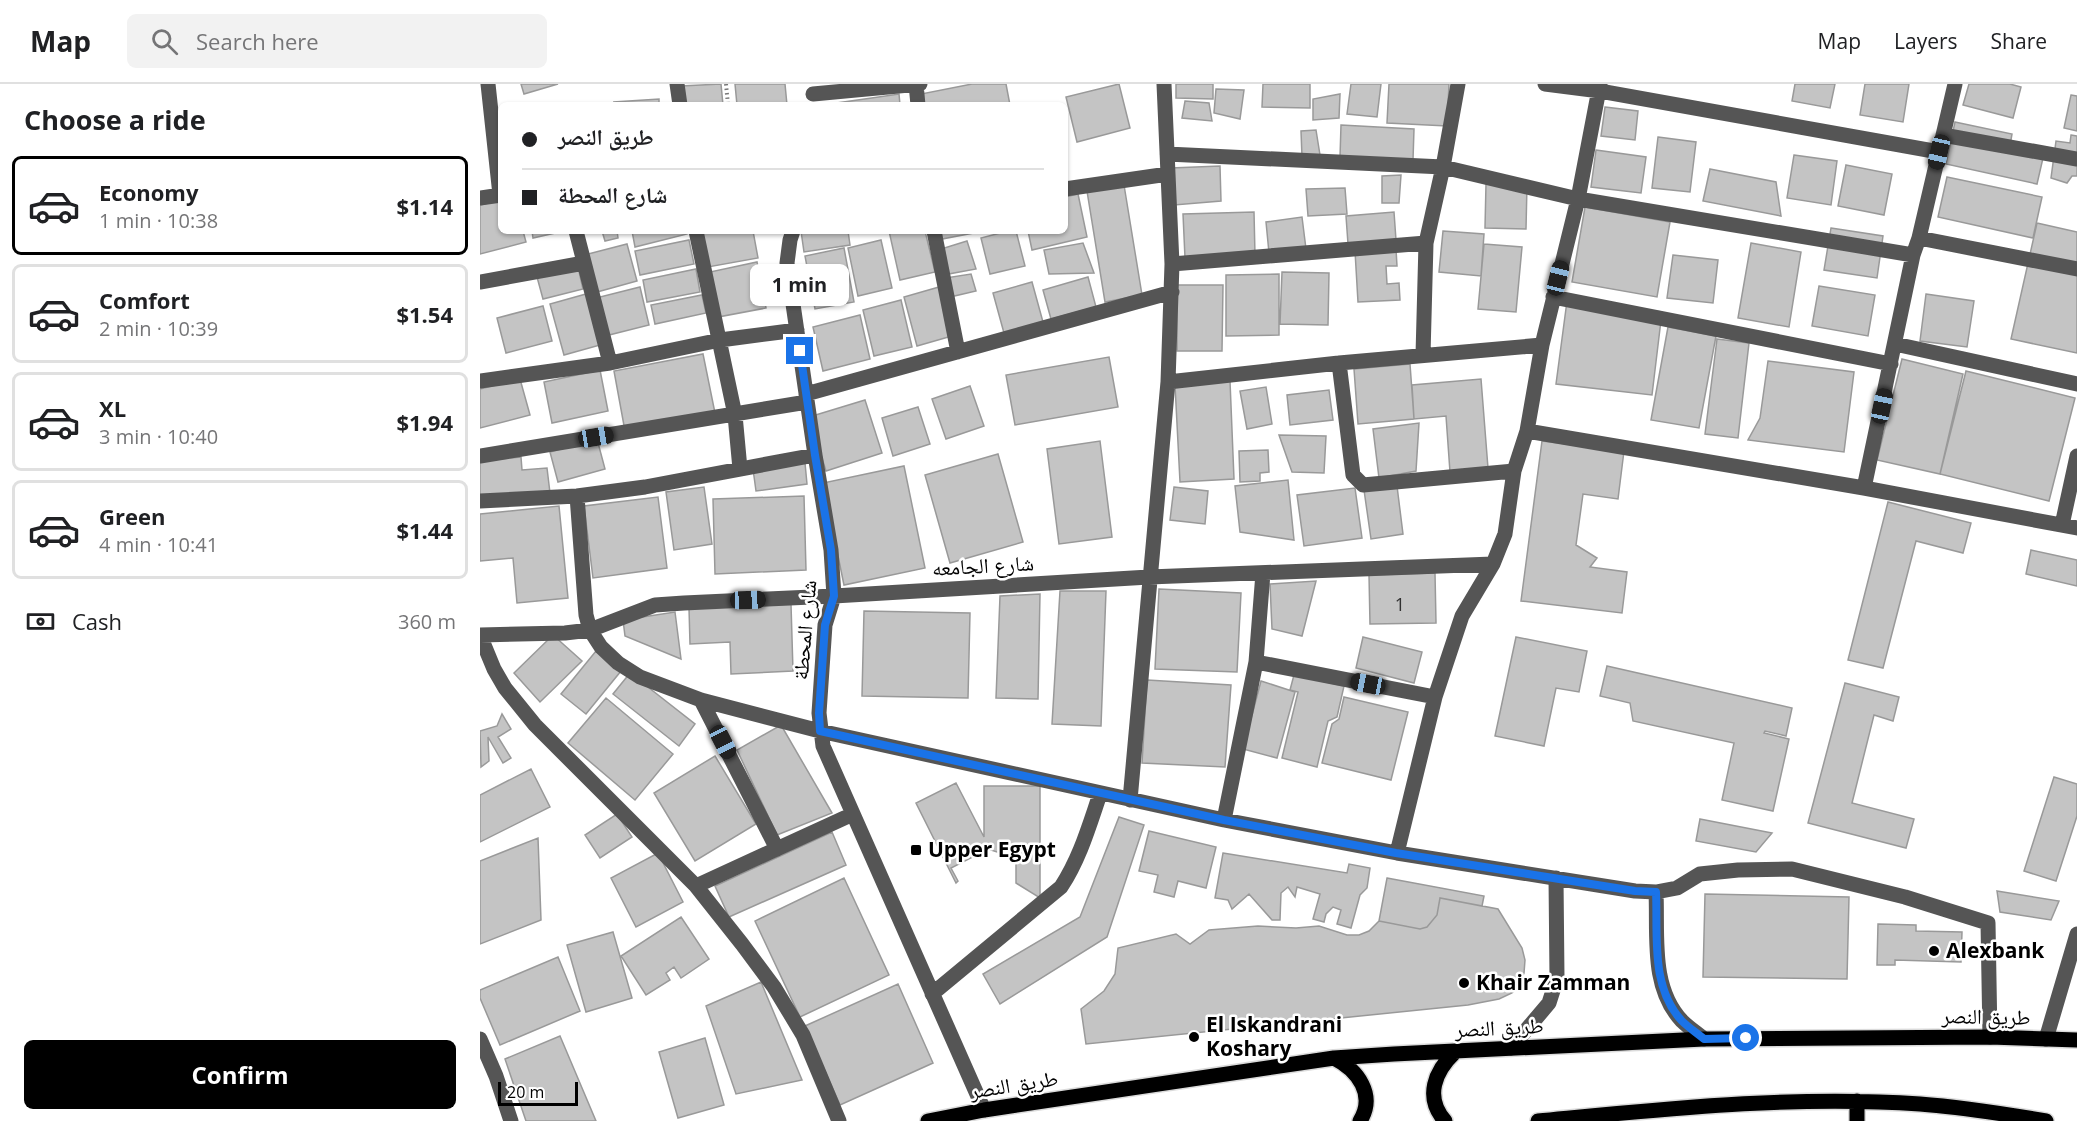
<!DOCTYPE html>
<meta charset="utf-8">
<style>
body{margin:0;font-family:"Open Sans","Noto Naskh Arabic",sans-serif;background:#f2f2f2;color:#202124;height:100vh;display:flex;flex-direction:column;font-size:22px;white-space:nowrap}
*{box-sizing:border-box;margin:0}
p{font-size:20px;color:#757577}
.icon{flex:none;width:33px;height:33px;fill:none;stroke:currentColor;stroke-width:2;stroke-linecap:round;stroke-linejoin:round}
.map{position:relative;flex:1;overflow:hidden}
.panel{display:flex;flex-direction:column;background:#fff;width:480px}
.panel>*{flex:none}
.banner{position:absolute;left:18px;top:18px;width:570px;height:132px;border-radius:9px;box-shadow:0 2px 4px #0004;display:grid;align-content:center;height:132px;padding:0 24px;background:#fff}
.scale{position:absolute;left:18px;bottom:15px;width:80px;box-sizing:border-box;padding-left:6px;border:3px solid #000;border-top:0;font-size:16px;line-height:21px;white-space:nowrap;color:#000;-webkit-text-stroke:4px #fff;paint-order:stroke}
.end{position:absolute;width:27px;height:27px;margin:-14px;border:8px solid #1a73e8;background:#fff;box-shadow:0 0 0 3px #fff}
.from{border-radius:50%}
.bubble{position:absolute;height:42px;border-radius:9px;background:#fff;box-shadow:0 2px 4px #0004;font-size:20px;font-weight:700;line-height:42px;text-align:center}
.car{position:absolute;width:18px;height:36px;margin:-18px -9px;border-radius:8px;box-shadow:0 0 4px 2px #0007;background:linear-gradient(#222 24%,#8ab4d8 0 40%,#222 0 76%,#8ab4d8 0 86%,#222 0)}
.banner b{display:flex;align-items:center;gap:21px;height:57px;font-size:22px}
.banner b+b{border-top:2px solid #e0e0e0}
.banner i{width:15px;height:15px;background:#202124}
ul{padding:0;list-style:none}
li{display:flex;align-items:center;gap:18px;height:99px;margin:0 12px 9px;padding:0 12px;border:3px solid #e0e0e0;border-radius:9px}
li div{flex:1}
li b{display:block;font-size:22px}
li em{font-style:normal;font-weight:700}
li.active{border-color:#000}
li>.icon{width:54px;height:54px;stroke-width:1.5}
h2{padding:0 24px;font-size:27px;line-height:72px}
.pay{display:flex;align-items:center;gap:15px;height:66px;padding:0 24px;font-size:22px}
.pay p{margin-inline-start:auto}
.primary-button{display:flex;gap:12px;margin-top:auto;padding:12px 24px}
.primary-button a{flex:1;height:69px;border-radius:9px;background:#000;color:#fff;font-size:24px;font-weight:700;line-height:69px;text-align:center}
header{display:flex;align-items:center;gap:36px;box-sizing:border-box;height:84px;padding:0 30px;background:#fff;border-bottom:2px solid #e0e0e0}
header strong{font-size:28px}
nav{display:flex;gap:33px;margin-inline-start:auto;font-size:21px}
.search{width:420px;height:54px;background:#f2f2f2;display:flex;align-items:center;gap:15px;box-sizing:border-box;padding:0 21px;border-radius:9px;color:#757577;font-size:22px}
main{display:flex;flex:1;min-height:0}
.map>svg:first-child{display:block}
</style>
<header>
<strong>Map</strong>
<div class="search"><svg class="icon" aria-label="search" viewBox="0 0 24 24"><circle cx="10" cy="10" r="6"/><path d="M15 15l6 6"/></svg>Search here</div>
<nav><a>Map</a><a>Layers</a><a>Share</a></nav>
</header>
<main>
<section class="panel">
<h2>Choose a ride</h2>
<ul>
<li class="active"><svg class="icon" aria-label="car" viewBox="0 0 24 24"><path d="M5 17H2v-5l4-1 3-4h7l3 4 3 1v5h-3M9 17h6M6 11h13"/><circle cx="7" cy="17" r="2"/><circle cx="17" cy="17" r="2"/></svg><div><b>Economy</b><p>1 min · 10:38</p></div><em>$1.14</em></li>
<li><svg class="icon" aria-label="car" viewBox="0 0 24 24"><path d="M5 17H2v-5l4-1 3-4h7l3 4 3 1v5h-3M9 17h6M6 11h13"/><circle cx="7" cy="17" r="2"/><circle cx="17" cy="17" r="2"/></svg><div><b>Comfort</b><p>2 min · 10:39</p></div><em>$1.54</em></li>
<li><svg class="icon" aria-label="car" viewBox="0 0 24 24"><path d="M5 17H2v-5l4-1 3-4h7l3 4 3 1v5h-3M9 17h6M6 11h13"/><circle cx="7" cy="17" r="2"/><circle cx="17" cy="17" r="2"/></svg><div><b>XL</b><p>3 min · 10:40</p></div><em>$1.94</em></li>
<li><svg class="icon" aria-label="car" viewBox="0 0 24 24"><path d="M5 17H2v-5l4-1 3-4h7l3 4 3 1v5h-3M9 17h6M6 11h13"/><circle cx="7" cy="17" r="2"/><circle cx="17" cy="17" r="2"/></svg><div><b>Green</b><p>4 min · 10:41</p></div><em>$1.44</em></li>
</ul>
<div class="pay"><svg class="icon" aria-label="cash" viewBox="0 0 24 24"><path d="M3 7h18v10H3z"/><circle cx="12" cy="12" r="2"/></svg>Cash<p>360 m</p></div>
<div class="primary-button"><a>Confirm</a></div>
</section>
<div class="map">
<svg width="1597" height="1037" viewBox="0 0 1597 1037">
<rect width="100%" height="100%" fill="#fff"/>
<path fill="#c4c4c4" stroke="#999" stroke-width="1.5" d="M41 0H78L44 10Z
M241 0 243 21H203L201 2Z
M255 0H305L307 21H257Z
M492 0H526L530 21H443L441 10Z
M639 0 650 44 597 58 586 13Z
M696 0H733V15L696 14Z
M783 0H830V24L782 23Z
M871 0H901L897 33 867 30Z
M909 0H969L967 42 907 39Z
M1315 0H1355L1350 24 1312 17Z
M1385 0H1429L1423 38 1380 31Z
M1489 0H1530L1541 3 1533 34 1483 21Z
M736 5 764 6 760 35 734 29Z
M419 10 420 21H357V19Z
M860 10 859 34 833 36V15Z
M1591 11 1597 12V47L1584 44Z
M179 15V21H135L134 18Z
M705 17 729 19 732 37 702 34Z
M1125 23 1158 27 1155 56 1121 52Z
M1475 38 1532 50 1529 67 1563 74 1557 100 1466 80Z
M861 41 934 45 933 76 860 73Z
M836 46 840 71 822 73 821 47Z
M1591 51 1597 52V92H1592L1587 99 1571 94 1576 57 1590 59Z
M1178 53 1216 58 1210 108 1172 104Z
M1116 66 1166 73 1161 109 1111 103Z
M1314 71 1357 77 1351 121 1307 114Z
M1366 81 1412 90 1404 131 1358 122Z
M740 82 741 117 694 121 691 84Z
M1230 85 1296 98 1301 132 1223 117Z
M921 91 919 119H902V92Z
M1467 93 1562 113 1553 154 1458 133Z
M1006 100 1047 101 1046 145 1005 144Z
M644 101 662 211 625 218 607 107Z
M865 104 867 130 828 132 826 105Z
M598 110 607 153 552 166 548 147H585V113Z
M21 116V147H43L46 158 0 170V121Z
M1105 123 1190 138 1177 213 1092 198Z
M774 128 775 171 705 174 703 130Z
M914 128 916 156 868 160 866 132Z
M822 133 826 165 789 169 786 138Z
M1557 139 1597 148V269L1531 255Z
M1351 144 1403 152 1397 194 1344 186Z
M52 147H84L53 154Z
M122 147H137L138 154 125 157Z
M152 147H207V150L155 163Z
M222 147H273L278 174 228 183Z
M321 147H368L370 161 324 168Z
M409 147H445L455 188 420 196Z
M461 147H504L462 155Z
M528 147H536L545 182 510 190 501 154Z
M963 147 1004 150 1001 192 959 188Z
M209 156 214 180 160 191 155 167Z
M401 156 412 204 378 212 368 164Z
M487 157 496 185 463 191 461 165Z
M603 159 614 189 569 190 564 166Z
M1271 159 1321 168 1309 243 1258 234Z
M147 160 157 197 117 208 108 170Z
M1004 160 1042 163 1036 228 998 225Z
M364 164 374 218 335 225 325 172Z
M916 165 917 182H906L907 200 919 199 920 216 878 218 875 167Z
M1193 171 1238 176 1233 219 1187 214Z
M277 178 286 224 238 233 230 188Z
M98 183 103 205 63 215 57 193Z
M216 185 220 208 167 218 163 196Z
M802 188 849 189 848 241 800 240Z
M491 190 496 207 470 213 465 194Z
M799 190V251L746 252V191Z
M608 193 616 223 571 235 563 206Z
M552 198 563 238 524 249 513 209Z
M697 201H743L742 267H697Z
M1339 202 1395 211 1388 252 1332 242Z
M160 203 169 241 125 252 116 214Z
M459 203 472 252 437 262 424 213Z
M106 210 120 261 84 271 70 220Z
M1446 210 1494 217 1487 263 1440 257Z
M222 211 226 229 175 240 171 221Z
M421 216 432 263 394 272 383 226Z
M1087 217 1182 228 1172 311 1076 300Z
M63 222 72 257 26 269 17 234Z
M380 231 390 275 343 287 333 243Z
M1188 243 1236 252 1219 344 1171 336Z
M1237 255 1269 259 1258 354 1225 350Z
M223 270 235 329 145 347 134 287Z
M629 273 638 323 535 341 526 291Z
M1422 275 1483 290 1460 390 1397 376Z
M1288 277 1374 288 1364 368 1268 356 1280 334Z
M930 280 934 335 878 340 874 285Z
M120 286 128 327 72 339 64 298Z
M1486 287 1595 314 1569 417 1460 390Z
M40 295 50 331 0 344V305Z
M1001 295 1008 384 970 388 966 332 934 335 932 301Z
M750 297 754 395 700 398 695 301Z
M490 302 504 342 466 355 452 315Z
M786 303 792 340 767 345 760 307Z
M849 306 853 336 810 341 807 311Z
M385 316 402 369 346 387 329 333Z
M438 323 450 360 413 372 402 334Z
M939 339 936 387 899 394 893 345Z
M799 351 846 352 844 389 812 388Z
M117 355 125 385 78 398 70 368Z
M620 357 632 453 579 460 567 365Z
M1062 357 1144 367 1138 415 1103 410 1096 461 1117 474 1110 483 1147 488 1142 529 1041 517Z
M788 366 789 388 780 389V397L760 398 759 367Z
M518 370 543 458 470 479 445 391Z
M41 373 42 386 67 384 70 409 0 414V377Z
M325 379 327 400 276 407 273 385Z
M424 382 445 484 364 501 343 399Z
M808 396 814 456 760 448 755 402Z
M917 402 923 450 891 455 884 406Z
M224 403 232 460 194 466 186 408Z
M694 403 728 407 725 440 690 436Z
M875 404 882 454 824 462 817 411Z
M324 412 326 486 235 490 233 415Z
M178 413 187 484 113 494 104 422Z
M1408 418 1491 439 1483 469 1436 457 1403 584 1368 576Z
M79 422 88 514 37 519 33 474 0 477V430Z
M1551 466 1597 476V502L1546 490Z
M955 489 956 539 890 540 889 491Z
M836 497 822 552 792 545 790 500Z
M679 505 761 509 757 588 675 585Z
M580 507H626L621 642 572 640Z
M560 510 558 615 516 614 520 512Z
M311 520 313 587 251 590 250 558 210 560 209 524Z
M384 527 490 529 488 614 382 612Z
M195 528 201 575 145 552 143 536Z
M73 551 102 577 60 618 34 589Z
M883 553 942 568 934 599 876 584Z
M1036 553 1107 567 1099 608 1076 604 1064 662 1015 652Z
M116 567 141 587 106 630 81 610Z
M1127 582 1312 624 1306 652 1285 647 1284 649 1309 655 1293 727 1242 716 1254 659 1153 637 1150 619 1120 612Z
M150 589 215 640 199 662 133 610Z
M814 591 864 602 857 633 848 637 837 683 802 674 818 608 810 606Z
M667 596 751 601 745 683 662 679Z
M781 597 815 608 797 674 763 665Z
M1365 599 1419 613 1413 637 1394 631 1372 719 1434 735 1426 764 1328 739Z
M864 613 928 628 911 696 842 679 852 640 859 635Z
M126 614 193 670 155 716 88 659Z
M22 630 31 645 18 653 31 674 23 679 8 653 9 677 1 683 0 647 17 642Z
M301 641 352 729 297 751 257 666Z
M235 672 276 740 215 777 174 709Z
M51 685 70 723 0 758V711Z
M1574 693 1597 700V732L1576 797 1544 787Z
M476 699 504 753V702H560V814L536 799V774L508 765 471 784 478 797 476 799 436 719Z
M137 730 152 753 120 774 105 751Z
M639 733 664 741 627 853 520 920 503 890 600 833Z
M1220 735 1292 749 1276 768 1216 757Z
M669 747 736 763 726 804 698 797 694 813 674 808 678 791 659 787Z
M352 748 366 781 249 833 235 802Z
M58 754 61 836 0 860V777Z
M178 769 203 818 156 843 131 794Z
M743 769 867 789 869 780 890 784 887 804 880 811 871 844 857 840 861 826 853 823 846 830 844 838 833 835 840 810 817 803 815 813 808 803 801 809 800 836H792L769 810 752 825 748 816 735 814Z
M364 794 409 891 320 933 275 837Z
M907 794 1004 812 1002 822 960 814 957 831 947 843 940 845 899 837Z
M1517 807 1579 817 1571 836 1520 828Z
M1225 810 1369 813 1367 895 1223 893Z
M960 814 1018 825 1042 864 1045 876 1044 889 1038 903 1032 909 1019 915 988 921 606 960 601 925 624 907 635 890 638 864 696 850 710 860 729 846 778 842 816 844 839 842 867 851H879L889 847 899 837 940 845 947 843 957 831Z
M201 833 229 875 201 894 194 883 186 889 190 896 166 911 141 872Z
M1398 840 1436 841V847L1482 848 1481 878 1415 876V881H1397Z
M133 848 152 914 106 928 87 861Z
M78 873 100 927 20 961 0 914V906Z
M281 898 322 996 256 1010 226 922Z
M418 900 453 979 360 1021 325 942Z
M80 952 116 1037H46L25 975Z
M225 954 244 1021 198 1034 179 968Z"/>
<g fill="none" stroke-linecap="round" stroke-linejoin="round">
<g stroke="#dbdbdb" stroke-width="18">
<path id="major" d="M854 974C878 986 896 1011 880 1037
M1377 1017V1037
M448 1037 504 1026 854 974 914 970 1224 955 1510 953 1597 956
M965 1037C944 1013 955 987 975 968
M1058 1037C1185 1025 1313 1011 1440 1020 1482 1023 1525 1030 1566 1037"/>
</g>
<path stroke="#777" stroke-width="4" stroke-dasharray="1.5 3" stroke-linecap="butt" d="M246 0 248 21"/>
<path stroke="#555" stroke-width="15" d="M8 0 20 111
M197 0 200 21
M436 0 438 21
M1065 0 1120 7 1459 68
M333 10 440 0
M1463 51 1597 75
M687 70 963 83 1098 115 1433 171
M585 105 688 90
M0 114 21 111
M96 147 130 279
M216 147 255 331 260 385
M313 147 310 156 307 179 335 371 351 466 354 512 345 541 339 629 343 662 504 1026
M454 147 478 268
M1439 154 1597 185
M692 180 946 159
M0 198 104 179
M1073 213 1411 280
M1415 260 1597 300
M943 271 946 159 963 83 978 0
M859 279 873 391 883 401 1034 387
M0 297 130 279 240 256 317 246
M688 298 859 279 1062 261
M326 310 692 208
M1047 347 1384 404 1597 444
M0 372 327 318
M1384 404 1433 171 1439 154 1475 0
M97 412 106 531 110 546 121 563 138 579 160 593 221 616 340 647 744 736 917 769 1155 807 1176 808 1197 804 1220 790 1258 786 1312 785 1425 813 1508 839 1510 953
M0 417 97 412 165 403 335 371
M1582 441 1597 372
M0 551 85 549 110 546 175 521 204 519 354 512 669 493 1013 480
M0 551 14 585 25 604 55 641 216 802 262 860 294 903 323 951 359 1037
M776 578 955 613
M221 616 297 765
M650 716 688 298 692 180 684 0
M744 736 776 578 783 489
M917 769 955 613 982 532 1013 480 1025 450 1034 387 1047 347 1062 261 1098 115 1120 0
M216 802 373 730
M1176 808C1178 851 1170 903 1202 937 1209 944 1217 949 1224 955
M452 910 581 803C600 774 609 742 620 710
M0 955 16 992 31 1037
M1566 955 1597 850
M1031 964 1069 919 1077 894 1076 794"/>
<use href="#major" stroke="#000" stroke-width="15"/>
</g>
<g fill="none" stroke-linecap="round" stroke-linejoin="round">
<path stroke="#1a73e8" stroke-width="8" d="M320 267 335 371 351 466 354 512 345 541 339 629 340 647 744 736 916 769 1155 807 1176 808C1178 850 1170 903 1202 937 1209 944 1217 949 1224 955L1266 954"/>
</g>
<g fill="#000" stroke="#fff" stroke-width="2">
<rect x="430" y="760" width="12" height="12" rx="3"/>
<circle cx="1454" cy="867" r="6"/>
<circle cx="984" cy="899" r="6"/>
<circle cx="714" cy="953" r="6"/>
</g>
<g text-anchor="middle" stroke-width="5" stroke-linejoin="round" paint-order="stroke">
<g font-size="18" fill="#313131">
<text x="920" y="527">1</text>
</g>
<g font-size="21" fill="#000" stroke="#fff">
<text transform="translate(503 482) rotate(-3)" y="7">شارع الجامعه</text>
<text transform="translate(325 546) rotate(-85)" y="7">شارع المحطة</text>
<text transform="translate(1506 933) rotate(1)" y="7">طريق النصر</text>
<text transform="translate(1019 944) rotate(-3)" y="7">طريق النصر</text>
<text transform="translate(534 1001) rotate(-9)" y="7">طريق النصر</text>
</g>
<g font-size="21" font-weight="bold" fill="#000" stroke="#fff" text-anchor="start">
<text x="448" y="773">Upper Egypt</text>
<text x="1466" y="874">Alexbank</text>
<text x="996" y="906">Khair Zamman</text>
<text x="726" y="948">El Iskandrani<tspan x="726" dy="24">Koshary</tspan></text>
</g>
</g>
</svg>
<div class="scale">20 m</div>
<i class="end from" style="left:1266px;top:954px"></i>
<i class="end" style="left:320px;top:267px"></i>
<div class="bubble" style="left:270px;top:180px;width:99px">1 min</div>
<i class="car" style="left:1459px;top:68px;rotate:193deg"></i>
<i class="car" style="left:1078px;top:194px;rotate:14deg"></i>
<i class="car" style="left:1402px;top:322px;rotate:12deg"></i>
<i class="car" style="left:116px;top:353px;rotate:81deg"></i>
<i class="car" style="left:268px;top:516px;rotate:88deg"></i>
<i class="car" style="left:888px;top:600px;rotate:281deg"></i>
<i class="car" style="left:243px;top:658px;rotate:153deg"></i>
<div class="banner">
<b><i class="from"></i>طريق النصر</b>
<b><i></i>شارع المحطة</b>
</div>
</div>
</main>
